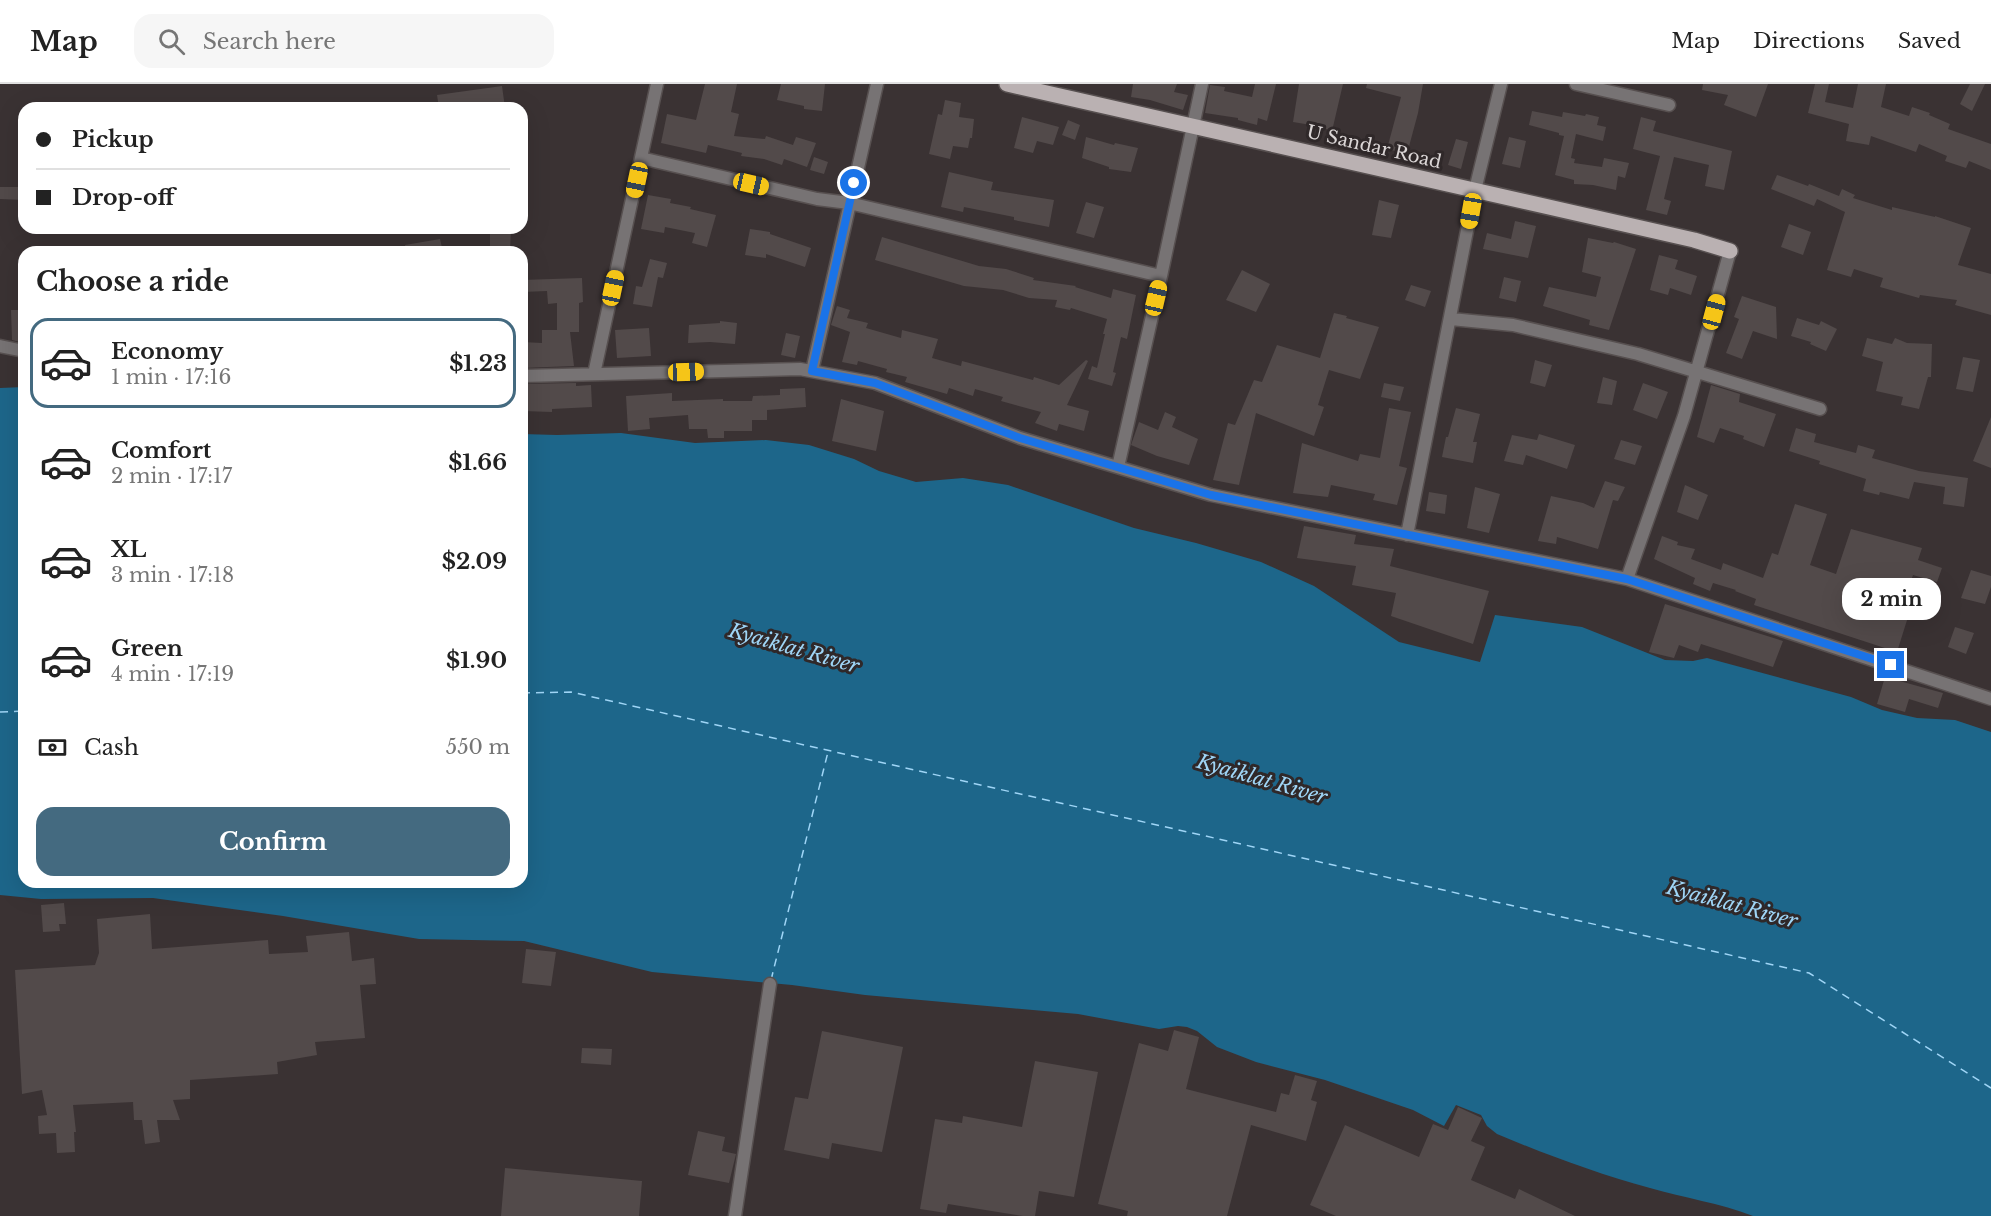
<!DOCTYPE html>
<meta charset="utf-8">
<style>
body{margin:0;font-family:"Libre Baskerville",serif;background:#f6f6f6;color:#222;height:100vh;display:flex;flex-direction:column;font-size:22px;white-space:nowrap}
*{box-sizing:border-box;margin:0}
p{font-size:20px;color:#767676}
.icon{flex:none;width:33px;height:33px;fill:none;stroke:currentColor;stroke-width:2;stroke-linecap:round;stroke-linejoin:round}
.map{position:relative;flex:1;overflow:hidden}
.sheet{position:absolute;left:18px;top:162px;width:510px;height:642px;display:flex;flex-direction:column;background:#fff;border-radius:18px;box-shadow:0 6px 24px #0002}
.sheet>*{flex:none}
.banner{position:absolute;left:18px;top:18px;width:510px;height:132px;border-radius:18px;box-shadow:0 6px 24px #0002;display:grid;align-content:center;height:132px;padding:0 18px;background:#fff}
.end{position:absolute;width:27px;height:27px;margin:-14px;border:8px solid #1a73e8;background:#fff;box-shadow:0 0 0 3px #fff}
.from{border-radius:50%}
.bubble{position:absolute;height:42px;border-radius:18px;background:#fff;box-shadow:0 6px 24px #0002;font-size:20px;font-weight:700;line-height:42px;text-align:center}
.car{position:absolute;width:18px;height:36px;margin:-18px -9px;border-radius:8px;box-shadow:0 0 4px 2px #0007;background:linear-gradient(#f5c518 24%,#345 0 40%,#f5c518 0 76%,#345 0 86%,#f5c518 0)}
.banner b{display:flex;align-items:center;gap:21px;height:57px;font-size:22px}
.banner b+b{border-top:2px solid #e0e0e0}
.banner i{width:15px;height:15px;background:#222}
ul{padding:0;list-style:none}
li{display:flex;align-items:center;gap:18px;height:90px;margin:0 12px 9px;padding:0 6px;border:3px solid transparent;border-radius:18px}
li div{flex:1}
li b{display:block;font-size:22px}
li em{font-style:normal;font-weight:700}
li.on{border-color:#446a80}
li>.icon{width:54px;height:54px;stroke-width:1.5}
h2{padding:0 18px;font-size:27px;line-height:72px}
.pay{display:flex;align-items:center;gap:15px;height:66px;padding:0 18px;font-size:22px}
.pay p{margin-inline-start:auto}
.action{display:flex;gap:12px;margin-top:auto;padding:12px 18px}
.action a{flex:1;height:69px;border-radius:18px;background:#446a80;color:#fff;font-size:24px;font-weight:700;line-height:69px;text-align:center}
header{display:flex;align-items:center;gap:36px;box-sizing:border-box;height:84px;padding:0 30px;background:#fff;border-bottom:2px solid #e0e0e0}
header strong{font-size:28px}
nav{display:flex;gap:33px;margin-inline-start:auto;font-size:21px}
.search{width:420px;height:54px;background:#f6f6f6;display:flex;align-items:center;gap:15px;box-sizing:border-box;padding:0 21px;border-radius:18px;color:#767676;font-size:22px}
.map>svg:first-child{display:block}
</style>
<header>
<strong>Map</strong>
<div class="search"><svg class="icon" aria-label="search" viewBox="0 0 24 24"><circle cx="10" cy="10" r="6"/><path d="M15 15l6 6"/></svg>Search here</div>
<nav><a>Map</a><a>Directions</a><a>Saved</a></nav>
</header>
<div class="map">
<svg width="1991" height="1132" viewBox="0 0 1991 1132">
<rect width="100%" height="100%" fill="#3a3233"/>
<path fill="#1d668a" d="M24 303V798H522V350L557 351 621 349 695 359 766 356 809 361 854 375 879 387 916 398 963 394 1008 401 1134 444 1196 459 1261 478 1314 502 1399 558 1480 578 1495 531 1582 543 1665 576 1693 577 1707 574 1851 613 1882 626 1917 634 1955 636 1991 648V1132H1753C1720 1119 1684 1114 1650 1104 1598 1090 1547 1071 1497 1050L1487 1042 1481 1031 1456 1021 1444 1042 1413 1026 1325 996 1256 978 1217 963 1197 947 1187 943 1178 942 1159 945 1078 930 865 911 792 901 652 888 524 857 419 855 283 832 153 814 41 815 0 811V304Z"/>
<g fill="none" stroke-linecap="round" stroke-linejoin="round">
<path stroke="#9fd5f6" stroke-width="1.5" stroke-dasharray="8 6" stroke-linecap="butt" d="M522 609 571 608 1809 889 1991 1004
M0 628 24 627
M771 896 828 668"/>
</g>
<path fill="#524a4a" d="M705 0H737L731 28 739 30 734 52 765 55 766 52 793 61 796 53 816 59 807 83 784 75 782 81 764 75 741 72 742 69 708 61 706 69 661 59 667 30 696 36Z
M781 0H825L822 27 804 25V22L777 16Z
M1133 0H1177L1174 8 1188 11 1183 26 1150 16 1131 13Z
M1255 0H1276L1267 37 1258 34 1257 41 1238 36V34L1205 29 1210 1 1225 3 1224 7 1252 13Z
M1299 0H1343L1332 47 1317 42 1293 38Z
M1367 0H1423L1418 29 1407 70 1387 65 1401 13 1366 4Z
M1703 0H1768L1756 33 1724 21 1728 11 1702 6Z
M1815 0H1829L1825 18 1853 24 1858 0H1886L1881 23 1909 32 1912 23 1930 29 1929 31 1950 40 1948 45 1991 60V86L1969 77 1966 84 1945 77 1947 72 1919 60 1916 68 1871 52 1869 61 1846 57 1849 40 1808 29Z
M1970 0H1985L1972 27 1960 20Z
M502 2 505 24H439L437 11Z
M945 16 961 19 959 33 974 35 972 54H970L968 64 953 62 950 75 929 70 938 30 942 31Z
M1532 27 1562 33 1563 28 1585 32 1586 30 1599 33 1597 41 1606 43 1603 57 1576 50 1571 74 1575 75 1574 79 1602 83 1604 74 1629 79 1625 94 1618 92 1616 106 1593 101 1574 100V96L1555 91 1564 52 1559 51V49L1529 41Z
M1022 33 1059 43 1053 61 1037 57 1033 69 1014 64Z
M1641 33 1656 37 1653 47 1732 67 1724 106 1705 102 1709 81 1674 73 1664 115 1671 117 1667 131 1646 126 1660 72 1633 65Z
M1068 36 1080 41 1075 56 1062 51Z
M1086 53 1114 61 1115 59 1138 64 1131 88 1109 85V83L1082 74Z
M1509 53 1526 57 1520 84 1502 80Z
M1456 55 1468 58 1461 85 1448 81Z
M814 73 828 78 824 90 810 86Z
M949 88 993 98 991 106 1054 116 1049 143 1014 136V133L964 123 963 128 941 123Z
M1777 91 1808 102 1809 100 1839 112 1842 105 1855 111 1853 114 1892 126V123L1935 133V132L1971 144 1958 181 1991 190V231L1955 221 1957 216 1920 211 1919 214 1880 203 1883 194 1854 185 1851 193 1827 186 1845 128 1817 115 1814 122 1771 105Z
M0 103H24V116L0 115Z
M648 111 671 115 670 119 691 123 690 125 716 131 707 163 692 159 695 149 665 143 664 149 641 145Z
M1379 116 1399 121 1391 154 1372 151Z
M1086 118 1104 123 1094 154 1076 149Z
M1515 137 1536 142 1528 174 1483 165 1487 149 1511 155Z
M1789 140 1811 148 1803 171 1781 163Z
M490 144H511L510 168H490Z
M750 145 770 148V150L811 164 805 183 766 170V174L745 171Z
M882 153 979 182 1006 185 1034 194 1033 196 1076 202 1075 203 1111 214 1113 205 1136 211 1127 255 1121 253 1113 288 1116 289 1112 302 1088 295 1092 282 1097 284 1105 250H1103L1107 235 1071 224 1070 226 1055 223 1057 216 1029 214 1003 206 964 202 875 176Z
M1588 154 1613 159 1614 158 1636 165 1609 246 1589 241 1590 236 1543 222 1549 203 1596 213 1601 193 1582 188Z
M440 155 443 168H406L405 161Z
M1659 171 1678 176 1675 185 1697 192 1691 211 1670 204 1668 211 1650 206Z
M650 175 667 179 663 194 658 193 652 223 633 220 636 202 642 203Z
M1242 186 1270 200 1256 228 1226 216Z
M1504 193 1521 197 1516 218 1499 214Z
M582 194 583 218 579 219V248H570L574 282 522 284V258L542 259V246H557V219L548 220 547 207 522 208V196Z
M1411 201 1431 207 1425 223 1405 216Z
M1742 212 1776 223 1777 255 1753 247 1742 275 1726 269 1739 235 1734 233Z
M837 222 850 226 847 234 868 239 866 244 901 254 902 246 938 255 932 274 961 282 962 277 1033 296 1034 293 1059 301 1086 276 1088 277 1067 321 1089 327 1084 347 1059 340 1057 347 1035 339 1041 328 1001 317 1003 313 975 305 973 312 949 304 947 310 905 298 907 293 886 288 887 285 858 277 857 281 842 278 850 248 831 241Z
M11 226H24V259L12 256Z
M1334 229 1347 232 1346 234 1379 243 1360 295 1329 286 1318 321 1324 323 1314 352 1256 329 1239 401 1213 396 1228 339 1235 341 1254 296 1262 298 1277 261 1320 274Z
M1797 234 1819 241 1821 237 1837 245 1826 267 1810 260 1811 258 1791 252Z
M720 237 737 239 735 260 710 258 688 259 689 241 720 239Z
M649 244 651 272 617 274 615 246Z
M786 249 800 252 795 274 781 271Z
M1867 254 1892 260 1895 254 1907 259 1932 260 1931 293H1928L1919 325 1901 321 1903 313 1876 307 1883 278 1862 272Z
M1963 273 1980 276 1973 308 1956 305Z
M1535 276 1552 281 1545 303 1530 299Z
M1603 293 1617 297 1612 321 1597 319Z
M576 299V302L591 301 592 323 552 325V328L522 327V300Z
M1384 299 1404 303 1400 317 1381 313Z
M1643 299 1668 308 1657 335 1633 326Z
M1711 301 1740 310 1739 318 1776 330 1764 363 1743 355 1744 352 1720 344 1714 359 1697 353Z
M805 304 806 323 767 326V336H752V347H724V354H708L707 345H689L688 331 649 334 650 345 628 347 626 312 672 309V317L723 315V317H752L753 312 780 311V305Z
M841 315 884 327 876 367 832 357Z
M1389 324 1411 328 1399 382 1407 384 1397 421 1373 416 1375 410 1331 401 1328 413 1293 409 1302 359 1358 377 1360 370 1380 374Z
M1456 324 1480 330 1473 358H1477L1473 379 1442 373 1446 353H1448Z
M1165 328 1176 333 1172 343 1198 355 1189 381 1157 372 1131 361 1139 338 1158 346Z
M1991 333V384L1973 377Z
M1796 344 1816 350 1814 358 1856 369 1858 361 1875 366 1872 374 1919 387 1968 394 1964 423 1943 420 1945 403 1914 398 1909 415 1880 408 1879 411 1863 407 1866 395 1819 380 1820 377 1789 367Z
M1539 350 1575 361 1567 385 1526 371 1523 381 1504 377 1512 351 1537 356Z
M1621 356 1642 362 1635 381 1614 375Z
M1605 397 1625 403 1618 417 1613 416 1598 465 1557 453 1556 460 1538 457 1551 412 1583 419 1594 424Z
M1685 401 1708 411 1698 436 1677 428Z
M1475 403 1500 410 1489 449 1467 444Z
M1429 408 1447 411 1445 430 1426 427Z
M1795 420 1827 430 1810 481 1836 490 1851 445 1922 464 1918 476 1942 484 1937 498 1913 491 1905 514 1913 517 1897 568 1754 521 1756 515 1735 507 1736 506 1713 499 1710 507 1693 500 1695 494 1654 475 1662 452 1678 458 1677 461 1695 465 1691 475 1721 486 1723 479 1763 494 1772 469 1778 471Z
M1304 442 1356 451 1354 460 1394 465 1390 482 1489 507 1473 560 1391 532 1396 509 1352 501 1356 482 1297 474Z
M1971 486 1991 492V503L1985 520 1961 514Z
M1665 520 1783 557 1773 583 1701 560 1698 568 1679 561 1674 574 1649 568Z
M1955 543 1974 549 1966 570 1948 563Z
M1885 593 1943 609 1938 624 1909 615 1905 628 1877 620Z
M64 819 66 840H59L60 847 43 848 41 821Z
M150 830 152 865 268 856 269 870 308 868 306 852 349 848 352 877 374 874 376 900 360 901 365 954 315 958 317 971 277 978 278 990 190 996V1015L173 1016 180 1036H157L160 1058 145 1060 142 1036H134L133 1018 73 1021 76 1048H74L75 1068 57 1069 56 1049 39 1050 38 1032 47 1031 42 1006 22 1010 15 886 95 881 99 869 97 835Z
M526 865 556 868 551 902 522 899Z
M1174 946 1199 953 1186 1005 1276 1028 1281 1009 1289 1011 1295 991 1317 997 1311 1016 1317 1018 1306 1057 1251 1041 1227 1132H1127L1128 1127 1098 1120 1139 959 1168 967Z
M822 947 903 963 882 1068 832 1059 829 1075 784 1066 795 1013 808 1015Z
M582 964 612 965 611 981 581 979Z
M1035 977 1098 988 1074 1113 1039 1107 1035 1132H1023L948 1120 946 1129 920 1125 935 1035 962 1039 963 1032 1022 1043Z
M1458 1023 1482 1034 1471 1057 1485 1063 1471 1096 1515 1115 1519 1105 1575 1132H1336L1310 1121 1345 1041 1419 1073 1433 1040 1448 1046Z
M698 1047 725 1053 722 1067 736 1070 729 1099 688 1091Z
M505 1084 642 1097 639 1132H501Z"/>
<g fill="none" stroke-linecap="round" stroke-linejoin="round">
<g stroke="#575050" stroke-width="15">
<path id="minor" d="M1576 0 1669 21
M641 74 817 115 849 119 1161 192
M1451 235 1513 241 1638 270 1820 325
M0 262 24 267
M812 287 877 0
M594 290 657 0
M522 292 800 285 875 299 1020 354 1211 411 1627 495 1991 615
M1118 383 1161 192 1202 0
M1407 451 1475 106 1501 0
M1627 495 1684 332 1730 167
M735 1132 770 900"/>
</g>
<g stroke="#575050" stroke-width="18">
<path id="primary" d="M1007 0 1694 156 1730 167"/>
</g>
<use href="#minor" stroke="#777374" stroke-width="12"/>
<use href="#primary" stroke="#bab1b2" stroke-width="15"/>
</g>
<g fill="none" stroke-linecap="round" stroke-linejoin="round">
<path stroke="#1a73e8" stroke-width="8" d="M854 99 812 287 875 299 1020 354 1211 411 1627 495 1891 581"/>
</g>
<g text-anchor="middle" stroke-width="6" stroke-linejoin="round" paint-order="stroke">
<g font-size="18" fill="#dbd6d6" stroke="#2f2829">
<text transform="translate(1374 63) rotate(13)" y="6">U Sandar Road</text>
</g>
<g font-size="20" font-style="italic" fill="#9fd5f6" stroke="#2f2829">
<text transform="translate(794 564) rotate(16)" y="7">Kyaiklat River</text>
<text transform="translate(1262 695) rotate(16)" y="7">Kyaiklat River</text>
<text transform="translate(1732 820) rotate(15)" y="7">Kyaiklat River</text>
</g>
</g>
</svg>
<i class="end from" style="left:854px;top:99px"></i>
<i class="end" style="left:1891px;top:581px"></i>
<div class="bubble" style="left:1842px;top:494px;width:99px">2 min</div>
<i class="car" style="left:637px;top:96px;rotate:192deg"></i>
<i class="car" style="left:751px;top:100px;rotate:103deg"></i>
<i class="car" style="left:1471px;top:127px;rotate:190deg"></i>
<i class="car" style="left:613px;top:204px;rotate:12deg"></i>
<i class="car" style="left:1156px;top:214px;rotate:13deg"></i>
<i class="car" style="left:1714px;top:228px;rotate:15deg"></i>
<i class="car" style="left:686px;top:288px;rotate:88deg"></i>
<div class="banner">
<b><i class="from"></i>Pickup</b>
<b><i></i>Drop-off</b>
</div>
<section class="sheet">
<h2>Choose a ride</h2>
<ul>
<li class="on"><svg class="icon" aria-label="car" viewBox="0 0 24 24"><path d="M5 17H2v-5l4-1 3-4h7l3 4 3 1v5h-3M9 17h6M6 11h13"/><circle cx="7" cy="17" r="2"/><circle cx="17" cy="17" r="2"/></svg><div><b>Economy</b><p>1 min · 17:16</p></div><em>$1.23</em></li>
<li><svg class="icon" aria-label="car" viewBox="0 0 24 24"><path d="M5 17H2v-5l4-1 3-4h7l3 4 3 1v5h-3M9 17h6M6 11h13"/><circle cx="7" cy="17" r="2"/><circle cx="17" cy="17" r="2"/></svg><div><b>Comfort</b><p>2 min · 17:17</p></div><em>$1.66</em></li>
<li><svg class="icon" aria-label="car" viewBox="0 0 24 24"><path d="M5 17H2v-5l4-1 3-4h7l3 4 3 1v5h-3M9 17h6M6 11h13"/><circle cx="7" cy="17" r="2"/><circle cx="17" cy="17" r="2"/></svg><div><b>XL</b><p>3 min · 17:18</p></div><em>$2.09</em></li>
<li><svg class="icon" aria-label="car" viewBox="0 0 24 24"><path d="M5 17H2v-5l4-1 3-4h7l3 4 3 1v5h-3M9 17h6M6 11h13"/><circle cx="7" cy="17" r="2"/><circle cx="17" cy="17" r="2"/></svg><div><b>Green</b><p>4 min · 17:19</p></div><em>$1.90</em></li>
</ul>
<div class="pay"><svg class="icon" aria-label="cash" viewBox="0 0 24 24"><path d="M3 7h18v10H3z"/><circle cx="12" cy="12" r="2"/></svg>Cash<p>550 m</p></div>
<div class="action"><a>Confirm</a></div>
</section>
</div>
